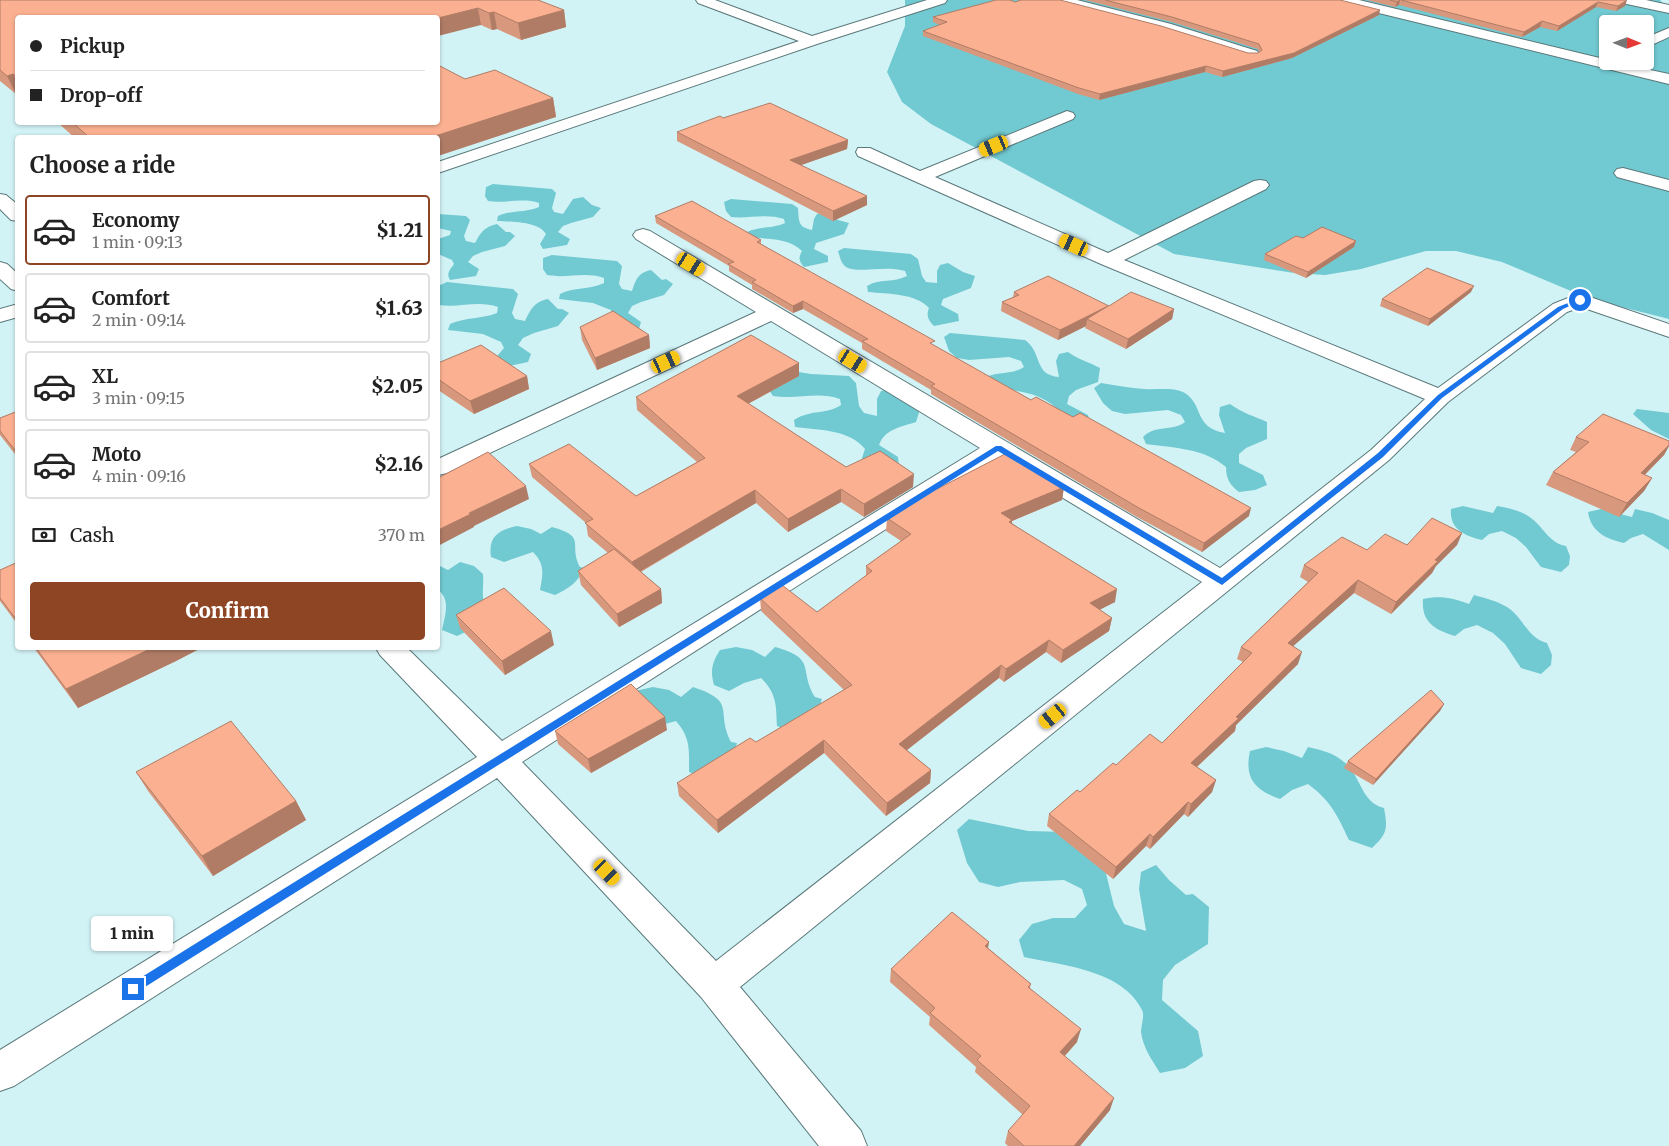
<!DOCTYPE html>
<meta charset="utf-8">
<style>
body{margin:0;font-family:Merriweather,serif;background:#f2f2f2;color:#222;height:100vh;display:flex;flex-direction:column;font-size:19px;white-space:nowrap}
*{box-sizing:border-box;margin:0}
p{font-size:16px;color:#767676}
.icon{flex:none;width:28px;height:28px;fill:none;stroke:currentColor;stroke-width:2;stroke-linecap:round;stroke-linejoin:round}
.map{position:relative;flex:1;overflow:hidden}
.drawer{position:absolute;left:15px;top:135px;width:425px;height:515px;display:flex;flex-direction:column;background:#fff;border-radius:5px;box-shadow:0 1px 4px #0004}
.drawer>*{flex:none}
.hud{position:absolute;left:15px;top:15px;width:425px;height:110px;border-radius:5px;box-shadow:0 1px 4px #0004;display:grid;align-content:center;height:110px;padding:0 15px;background:#fff}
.needle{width:32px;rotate:91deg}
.fabs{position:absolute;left:1599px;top:15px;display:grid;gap:10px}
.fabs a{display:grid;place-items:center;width:55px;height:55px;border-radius:5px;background:#fff;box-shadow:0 1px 4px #0004;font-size:25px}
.end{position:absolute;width:22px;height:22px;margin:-11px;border:6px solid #1a73e8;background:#fff;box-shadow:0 0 0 2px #fff}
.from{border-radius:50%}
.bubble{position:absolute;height:35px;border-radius:5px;background:#fff;box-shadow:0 1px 4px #0004;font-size:16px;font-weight:800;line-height:35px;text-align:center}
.car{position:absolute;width:15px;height:30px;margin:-15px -8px;border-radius:6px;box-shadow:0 0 4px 1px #0007;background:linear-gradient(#f5c518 24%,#345 0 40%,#f5c518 0 76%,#345 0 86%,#f5c518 0)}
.hud b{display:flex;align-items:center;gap:18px;height:48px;font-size:19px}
.hud b+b{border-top:1px solid #e0e0e0}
.hud i{width:12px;height:12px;background:#222}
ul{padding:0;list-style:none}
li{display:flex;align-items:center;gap:15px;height:70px;margin:0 10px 8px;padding:0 5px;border:2px solid #e0e0e0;border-radius:5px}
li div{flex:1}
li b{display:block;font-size:19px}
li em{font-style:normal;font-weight:800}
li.active{border-color:#8d4524}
li>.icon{width:45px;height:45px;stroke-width:1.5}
h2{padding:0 15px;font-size:22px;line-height:60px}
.pay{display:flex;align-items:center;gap:12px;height:55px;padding:0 15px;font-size:19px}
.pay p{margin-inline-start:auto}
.button{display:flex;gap:10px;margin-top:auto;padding:10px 15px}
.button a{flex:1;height:58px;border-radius:5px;background:#8d4524;color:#fff;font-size:20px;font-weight:800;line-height:58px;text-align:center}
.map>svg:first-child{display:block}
</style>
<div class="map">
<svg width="1669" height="1146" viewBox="0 0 1669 1146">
<rect width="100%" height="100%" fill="#d2f3f6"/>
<path fill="#71c9d1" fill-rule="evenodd" d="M905 0H1660L1669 10V319L1590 299 1502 262 1456 251H1426L1361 269 1325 275 1294 273 1174 254 931 124 902 102 887 72 905 26ZM1608 24H1645V61H1608Z
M493 184 552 189 556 193 552 208 554 212 563 214 573 199 583 197 592 205 601 208 593 217 571 223 563 226 558 232 570 239 567 245 543 249 540 244 546 234C538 221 511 222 497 221L498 216C511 210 525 213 539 207V203C522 197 505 204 488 201L485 196 486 187Z
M731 199 792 204 798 208C799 222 798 227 812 230L814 219 817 214 826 212 838 220 849 223 844 234 816 243 814 249 828 256V262L804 267C799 261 798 258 802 251 789 237 764 239 747 237V232C759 226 772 229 785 223L784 219C766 213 749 219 731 217L726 211 724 202Z
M438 214 466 216 470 220 464 236 466 241 475 243C481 232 484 227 497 224L506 232H510L515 236 505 246 482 252 473 256 468 262 479 269 476 276 450 280C446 273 450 270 454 264L452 260 438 254V239L450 235 451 231 438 228Z
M844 248 911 254 918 259 922 276 926 282 937 283V271L940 265 948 263 963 272 975 276 971 288 943 299 941 305 958 314 959 321 934 326C928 320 926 316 929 308 915 293 888 294 868 292L867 286C880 278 894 283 907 276L905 271C887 265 859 273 848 268 841 265 840 257 838 251Z
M552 255 617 261 622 266 619 284 622 289 632 291C636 279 638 273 651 270L662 280 666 279 673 284 664 295 641 302 632 306 628 313 641 322 639 329 614 316 611 310 603 307 593 303 559 299 560 294C574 287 589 290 604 283V278C585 271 566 279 547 275L543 269V258Z
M447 282 513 289 518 294 512 313 515 319 525 321C531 309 534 302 548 299L558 309H562L569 313 558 326 534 333 523 338 518 345 531 354 528 362 500 368 497 362 498 355 504 348 501 342 483 334 448 330 450 324C466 317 482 319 497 313L498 307C479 300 459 308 439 305L438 301V286Z
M950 333 1025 340C1043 353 1033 375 1059 377L1056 361 1059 354 1068 352C1079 360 1089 362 1100 368L1098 382 1076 390 1069 396 1067 404 1088 415 1090 423 1053 415 1055 407C1036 390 1008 390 984 387L981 380C995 370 1010 376 1024 367L1021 361 1009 357 969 360 957 358 949 351 944 337Z
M773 368 811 374 849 376 856 383 859 406 864 413 877 416V399L881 391 891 389 921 406 916 422C901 427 885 429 879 445L898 457 899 467 864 466 862 458 865 449C849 429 818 430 795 427L794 420C811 409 826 415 841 405L840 399C818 391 796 400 773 396L767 387Z
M1101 383C1115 385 1130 388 1144 389 1156 390 1172 387 1183 392 1205 404 1192 427 1225 433L1219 415 1220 407 1230 404C1242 413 1254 416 1267 422V439L1246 448 1239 454V463L1263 475 1267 485 1255 490 1239 492C1230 485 1226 479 1226 467 1204 448 1174 448 1146 444L1143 437C1156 424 1172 432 1185 422L1181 415 1168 410 1125 414 1112 411 1103 403 1094 388Z
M1637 409 1669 413V439L1651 430 1633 414Z
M1463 506 1493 513 1497 506C1508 508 1519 510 1528 516 1543 525 1548 543 1566 546L1570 556 1569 565 1561 572 1541 567 1526 547 1516 538 1502 531 1489 534 1482 540C1465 536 1449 529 1451 509Z
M1601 509 1632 517 1635 509 1652 513 1669 520V550L1643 534 1631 538 1624 543C1606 539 1591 532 1588 512Z
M517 526 531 529 541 534 552 527C588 537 568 544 580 567L584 568C578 583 569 588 555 595L540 590C543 574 545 564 533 552L504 562 491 557C488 537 498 530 517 526Z
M460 562 474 566 483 574C484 586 481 594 485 606L474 628 457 636 442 630C445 616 451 599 438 590V565L448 570Z
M1474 595C1485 598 1497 601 1507 607 1523 617 1528 639 1547 643L1552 655 1551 665 1541 674 1521 668 1505 644 1493 633 1477 625 1464 629 1455 636C1435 630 1421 622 1423 599 1440 595 1453 598 1469 604Z
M736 647 752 650 765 657 775 647C818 659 798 669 815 697L822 699 818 712 795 733 777 726C776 705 777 694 761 678L744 683 729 691 714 685C710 670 712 663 720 650Z
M653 687 669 690 681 697 693 687C738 702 715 710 731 742L737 743 733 756 707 779 689 772C689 750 691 738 676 721L658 726 635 691Z
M1266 747 1284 751 1302 758 1308 747C1321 750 1334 753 1344 762 1361 775 1361 803 1384 808 1388 829 1387 834 1372 848L1349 840C1337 815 1331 801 1308 784L1292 790 1280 799C1255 790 1244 779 1250 751Z
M969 819 1028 831 1067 832 1101 853 1114 906 1124 924 1146 931 1139 889 1141 872 1156 865 1169 880 1186 895 1193 894 1209 907 1208 944 1175 965 1163 980 1162 1000 1198 1031 1203 1056 1185 1068 1160 1073C1152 1060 1143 1048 1141 1032 1141 1025 1145 1016 1142 1010 1123 970 1061 965 1024 957L1019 940 1032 924 1053 918H1075L1087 905 1082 889 1064 880 1020 882 998 887 979 882 967 863 957 830Z"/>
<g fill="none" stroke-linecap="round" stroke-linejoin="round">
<g stroke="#5a787a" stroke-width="2">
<path id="minor" d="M696 0H715L812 36 927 0H947L945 3 817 44 438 173V162L799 41 698 3Z
M1055 0H1077L1171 24 1257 51 1259 54 1257 57H1247L1161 30 1057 3Z
M1336 0H1359L1608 60V61L1669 74V84L1338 3Z
M1620 0H1646L1669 5V13L1622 3Z
M1669 28V37L1645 48V38Z
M1067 111 1073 113 1075 116 1073 119 935 177 1108 253 1254 181 1260 180 1266 181 1269 185 1266 189 1124 260 1438 388 1553 304 1573 296 1580 294 1587 296 1669 324V337L1581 307 1567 312 1448 402 1389 460 740 987 861 1131 867 1146H819L701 997 497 778 14 1086 0 1091V1050L477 757 380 655 376 648H407L502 741 980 448 771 321 447 473 438 475V459L756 312 636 239 633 235 636 231 643 229 650 231 1220 568 1371 450 1425 399 1101 264 858 156 856 152 858 148H870L920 171ZM997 458 1202 582 716 961 522 762Z
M1623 168 1669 180V191L1617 177 1614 173 1617 169Z
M0 194 6 195 18 205V221L11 220 0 209Z
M0 262 7 264 18 274V291L11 289 0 279Z
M18 304V317L0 322V309Z"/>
</g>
<use href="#minor" fill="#fff" fill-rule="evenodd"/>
</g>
<path fill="#d8987d" d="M0 0 564 10 566 27 521 40 497 29 492 30 481 25 18 18V94H16L0 81Z
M1085 0H1340L1379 15 1292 58 1222 77 1205 72 1099 100 1078 94 923 36V31L940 25 933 22V17L1015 2 1248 53H1258L1259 52 1258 49 1172 22Z
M1367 0H1626L1625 6 1616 11 1596 7 1557 31 1540 27 1522 37 1399 5 1395 7Z
M465 79 553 98 556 117 438 138H75L57 122H438Z
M723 118 848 140 847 149 801 165 867 205 833 221 677 141V132Z
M655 216 761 240V244L934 346 1031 400 1249 516 1202 552 1137 517 967 416 931 394V390L862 349V343L803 309 793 313 752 289V285L729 271V266L656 223Z
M1303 238 1356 241 1354 247 1306 278 1264 260 1265 254Z
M1014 292 1109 306 1174 309 1172 319 1126 349 1085 328 1086 326 1058 340 1001 311 1002 302 1013 297Z
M1471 292 1428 326 1380 306 1382 299Z
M580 327 649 335 650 348 597 370 582 340Z
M438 363 527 376 529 389 474 414 438 390Z
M799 363V376L748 404 846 467 913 487 864 517 841 502 788 532 756 503 641 572 661 589 662 603 619 627 581 585 578 571 608 553 588 536 586 523 532 477 529 464 636 496 697 462 637 410 636 397Z
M18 411V458L0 435V418Z
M1576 437 1669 441V446L1664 455 1645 475 1652 478 1644 491 1619 517 1546 485 1553 472 1576 452 1570 450Z
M1064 487 1062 500 1012 521V523L1115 602 1099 610 1112 618 1109 631 1061 663 1046 652 1004 682 999 678 907 750 931 770 930 783 886 816 824 753 718 833 679 796 677 783 756 742 844 690 761 611 760 598 817 612 866 576V566L901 541 886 531 887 518 937 489Z
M1462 533 1457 545 1436 566 1432 573 1391 614 1354 593 1293 646 1298 664 1236 725 1235 731 1197 767 1216 780 1212 792 1188 817 1184 814 1150 849 1146 846 1113 879 1047 826 1049 814 1080 792 1116 765 1162 743 1243 662 1237 659 1241 647 1308 582 1300 577 1304 565 1367 550 1407 545Z
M18 562V625L0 601V570Z
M456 615 554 645 505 675 460 628Z
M34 648H201L176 661 78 708Z
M1444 704 1440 711 1373 785 1344 768 1348 761Z
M667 730 591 773 558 744 555 731Z
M136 772 296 801 306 820 213 876 148 791Z
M988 948 1031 984 1030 988 1077 1042 1065 1056 1110 1110 1080 1146H1008L1005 1143 1008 1131 1023 1115 975 1072 976 1067 929 1025 930 1017 890 982 891 969Z"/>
<path fill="#b07c66" d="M1400 0 1399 5 1395 7 1397 2Z
M1627 0 1625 6 1616 11 1618 6Z
M1598 2 1596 7 1557 31 1559 26Z
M478 8 481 25 438 36V18Z
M564 10 566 27 521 40 518 23Z
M1380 10 1379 15 1292 58 1222 77 1223 71Z
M494 12 497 29 492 30 489 13Z
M1542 21 1540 27 1522 37 1524 32Z
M1206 66 1205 72 1099 100 1100 94Z
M13 74 18 85V94H16L7 76Z
M553 98 556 117 438 156V138H429Z
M848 140 847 149 790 169V160Z
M867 196V205L833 221V211Z
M1356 241 1354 247 1306 278 1308 272Z
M1474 286 1471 292 1428 326 1430 319Z
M803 301V309L793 313V306Z
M1108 306 1087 319 1086 326 1058 340 1060 330Z
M1174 309 1172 319 1126 349 1128 339Z
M649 335 650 348 597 370 595 358Z
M799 363V376L738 409 737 396Z
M527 376 529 389 474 414 470 401Z
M1669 445V446L1664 455 1633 486 1641 473Z
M914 474 913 487 864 517V504Z
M1652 478 1644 491 1619 517 1627 503Z
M526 486 529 499 474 526V527L438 546V530L469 513Z
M1064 487 1062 500 1012 521 1011 532 1001 513Z
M841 489V502L788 532V519Z
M755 490 756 503 634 575 632 562Z
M1251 508 1249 516 1202 552 1204 543Z
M1462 533 1457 545 1436 566 1432 573 1391 614 1396 602 1435 560Z
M1358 580 1354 593 1283 655 1288 643Z
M661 589 662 603 619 627 617 614Z
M1117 589 1115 602 1087 616 1090 603Z
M1112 618 1109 631 1061 663 1063 650Z
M551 631 554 645 505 675 502 661Z
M1049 640 1046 652 1004 682 1006 669Z
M152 648H201L176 661 78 708 66 689Z
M1302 652 1298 664 1236 725 1235 731 1188 775 1191 763 1236 717Z
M1001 665 999 678 898 757 899 744Z
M1444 704 1440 711 1373 785 1376 779Z
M665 717 667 730 591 773 588 759Z
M824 740V753L718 833 717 820Z
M931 770 930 783 886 816 887 803Z
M1216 780 1212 792 1188 817 1191 804Z
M296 801 306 820 213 876 202 856Z
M1188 802 1184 814 1150 849 1153 837Z
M1150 834 1146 846 1113 879 1116 867Z
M989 942 987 955 985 946Z
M1081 1029 1077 1042 1057 1064 1060 1052Z
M1114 1098 1110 1110 1080 1146H1074Z"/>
<path fill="#fbb191" stroke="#b07c66" d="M0 0H538L564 10 518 23 494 12 489 13 478 8 438 18H18V78L13 74 7 76 0 70Z
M996 0H1010L1015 2 1021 0H1060L1161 26 1248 53H1258L1262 50 1259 44 1172 17 1105 0H1340L1380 10 1294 53 1223 71 1206 66 1100 94 1079 88 923 31 947 22 933 17Z
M1390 0H1400L1397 2Z
M1401 0H1627L1618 6 1598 2 1559 26 1542 21 1524 32Z
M438 65 465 79 495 70 553 98 429 138H90L72 122H438Z
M770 103 848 140 790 160 867 196 833 211 677 132 720 116 723 118Z
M692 201 761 240 757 242 935 341 930 343 1031 400 1036 397 1073 417 1080 413 1251 508 1204 543 1139 508 931 386 935 384 862 341 868 339 803 301 793 306 752 282 756 280 728 264 734 262 655 216Z
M1322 227 1356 241 1308 272 1265 254 1296 236 1303 238Z
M1427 268 1474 286 1430 319 1382 299Z
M1048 276 1109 306 1131 292 1174 309 1128 339 1087 319 1108 306 1060 330 1002 302 1019 295 1014 292Z
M613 311 649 335 595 358 580 327Z
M751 335 799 363 737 396 846 467 880 451 914 474 864 504 841 489 788 519 755 490 632 562 585 523 593 519 529 464 569 444 636 496 705 458 636 397Z
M481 345 527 376 470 401 438 379V363Z
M18 411V454L0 431V418Z
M1603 414 1669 441V445L1641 473 1652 478 1627 503 1553 472 1589 442 1576 437Z
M488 452 526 486 469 513 471 514 438 530V478Z
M1007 453 1064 487 1001 513 1012 520 1009 522 1117 589 1090 603 1112 618 1063 650 1049 640 1006 669 1001 665 899 744 931 770 887 803 824 740 717 820 677 783 750 738 756 742 852 685 760 598 782 585 817 612 872 571 866 566 911 534 887 518 935 488 937 489Z
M1432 518 1462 533 1435 560 1438 561 1396 602 1358 580 1288 643 1302 652 1236 717 1239 718 1191 763 1216 780 1191 804 1188 802 1153 837 1150 834 1116 867 1049 814 1077 790 1080 792 1113 763 1116 765 1150 734 1162 743 1252 653 1241 647 1318 573 1304 565 1342 537 1367 550 1385 534 1407 545Z
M614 549 661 589 617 614 578 571Z
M18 562V622L0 598V570Z
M504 588 551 631 502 661 456 615Z
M36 648H152L66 689Z
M631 684 665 717 588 759 555 731Z
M1431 690 1444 704 1376 779 1348 761Z
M231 721 296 801 202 856 136 772Z
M952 912 989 942 985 946 1031 984 1028 987 1081 1029 1060 1052 1114 1098 1074 1146H1024L1008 1131 1030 1106 977 1060 981 1056 930 1013 935 1008 891 969Z"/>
<path fill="#1a73e8" d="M1578 299 1583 300 1563 309 1442 398 1383 457 1222 585 998 451 137 992 133 994 129 992 128 989 129 985 996 446H1001L1222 578 1378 453 1438 395 1558 307Z"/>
</svg>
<div class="fabs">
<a><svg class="needle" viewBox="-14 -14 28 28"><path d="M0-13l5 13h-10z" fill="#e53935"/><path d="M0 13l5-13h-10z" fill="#767676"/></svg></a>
</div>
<i class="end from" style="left:1580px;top:300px"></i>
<i class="end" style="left:133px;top:989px"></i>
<div class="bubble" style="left:91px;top:916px;width:82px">1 min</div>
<i class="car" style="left:994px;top:146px;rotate:248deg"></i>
<i class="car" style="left:1074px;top:245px;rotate:294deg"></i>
<i class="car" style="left:691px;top:264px;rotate:121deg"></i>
<i class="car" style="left:853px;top:361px;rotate:121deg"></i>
<i class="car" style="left:666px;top:362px;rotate:65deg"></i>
<i class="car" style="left:1053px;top:716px;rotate:231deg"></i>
<i class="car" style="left:607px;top:872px;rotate:136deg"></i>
<div class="hud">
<b><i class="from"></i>Pickup</b>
<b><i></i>Drop-off</b>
</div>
<section class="drawer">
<h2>Choose a ride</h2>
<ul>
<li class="active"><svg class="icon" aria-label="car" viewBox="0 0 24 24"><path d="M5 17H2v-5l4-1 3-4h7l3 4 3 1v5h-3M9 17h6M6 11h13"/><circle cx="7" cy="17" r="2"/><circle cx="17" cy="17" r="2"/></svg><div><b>Economy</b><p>1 min · 09:13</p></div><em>$1.21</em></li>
<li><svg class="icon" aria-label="car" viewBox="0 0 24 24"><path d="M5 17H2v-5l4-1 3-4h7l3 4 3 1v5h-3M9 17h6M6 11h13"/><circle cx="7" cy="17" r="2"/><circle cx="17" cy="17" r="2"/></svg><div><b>Comfort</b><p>2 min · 09:14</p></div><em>$1.63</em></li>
<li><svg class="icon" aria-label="car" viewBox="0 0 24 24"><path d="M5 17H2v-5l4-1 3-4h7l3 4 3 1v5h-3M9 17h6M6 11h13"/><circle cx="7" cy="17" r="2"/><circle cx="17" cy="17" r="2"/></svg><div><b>XL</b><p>3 min · 09:15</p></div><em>$2.05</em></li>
<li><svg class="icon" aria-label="car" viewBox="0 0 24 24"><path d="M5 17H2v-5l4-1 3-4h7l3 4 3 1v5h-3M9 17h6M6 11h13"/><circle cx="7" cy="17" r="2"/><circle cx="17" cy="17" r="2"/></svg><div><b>Moto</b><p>4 min · 09:16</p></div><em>$2.16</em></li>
</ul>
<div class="pay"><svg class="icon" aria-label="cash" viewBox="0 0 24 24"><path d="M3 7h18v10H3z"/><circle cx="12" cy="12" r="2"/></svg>Cash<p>370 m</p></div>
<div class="button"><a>Confirm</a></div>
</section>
</div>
